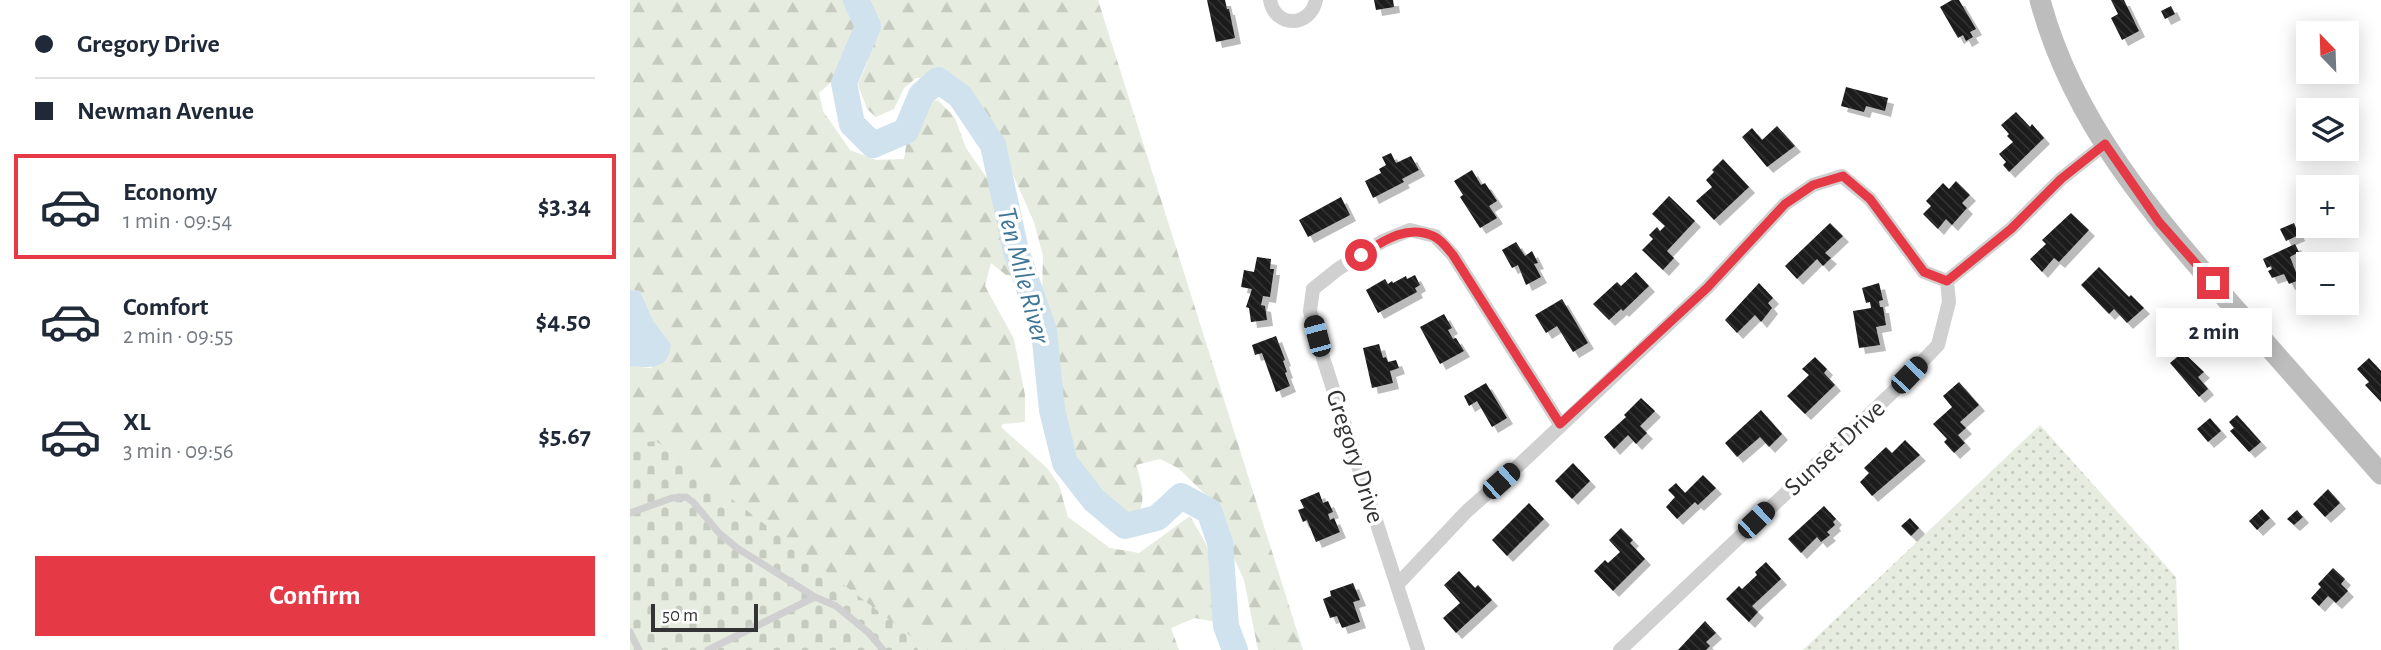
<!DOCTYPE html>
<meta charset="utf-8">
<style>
body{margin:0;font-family:"Alegreya Sans",sans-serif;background:#f6f6f7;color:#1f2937;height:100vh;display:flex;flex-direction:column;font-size:26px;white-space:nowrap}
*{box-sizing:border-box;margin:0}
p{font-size:23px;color:#747a83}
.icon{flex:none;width:38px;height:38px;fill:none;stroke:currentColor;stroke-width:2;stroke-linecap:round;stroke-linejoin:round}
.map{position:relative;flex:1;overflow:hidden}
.side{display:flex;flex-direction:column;background:#fff;width:630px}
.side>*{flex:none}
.guide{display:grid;align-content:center;height:154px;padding:0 35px;background:#fff}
.needle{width:46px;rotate:337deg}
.tools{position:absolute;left:1666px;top:21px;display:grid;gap:14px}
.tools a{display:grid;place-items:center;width:63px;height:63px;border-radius:0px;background:#fff;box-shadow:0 4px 18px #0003;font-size:35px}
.scale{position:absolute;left:21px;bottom:18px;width:107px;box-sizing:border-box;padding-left:7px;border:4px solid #333;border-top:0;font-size:19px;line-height:24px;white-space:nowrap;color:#333;-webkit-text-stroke:5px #fff;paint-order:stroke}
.end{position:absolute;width:32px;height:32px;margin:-16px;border:9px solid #e63946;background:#fff;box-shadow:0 0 0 4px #fff}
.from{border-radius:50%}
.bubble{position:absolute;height:49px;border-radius:0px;background:#fff;box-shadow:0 4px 18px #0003;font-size:23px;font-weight:600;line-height:49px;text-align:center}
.car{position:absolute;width:21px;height:42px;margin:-21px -10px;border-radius:9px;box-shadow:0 0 5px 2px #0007;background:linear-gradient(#222 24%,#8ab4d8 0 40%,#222 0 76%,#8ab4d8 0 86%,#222 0)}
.guide b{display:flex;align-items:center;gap:24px;height:66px;font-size:26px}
.guide b+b{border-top:2px solid #e0e1e3}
.guide i{width:18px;height:18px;background:#1f2937}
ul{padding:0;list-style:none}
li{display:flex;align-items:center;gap:21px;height:105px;margin:0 14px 10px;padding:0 21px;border:4px solid transparent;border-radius:0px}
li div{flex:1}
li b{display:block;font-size:26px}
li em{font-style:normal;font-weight:600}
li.current{border-color:#e63946}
li>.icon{width:63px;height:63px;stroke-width:1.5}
.button{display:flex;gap:14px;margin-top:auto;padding:14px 35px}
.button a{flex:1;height:80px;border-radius:0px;background:#e63946;color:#fff;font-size:28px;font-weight:600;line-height:80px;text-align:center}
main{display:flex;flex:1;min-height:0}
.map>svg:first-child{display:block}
</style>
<main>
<section class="side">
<div class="guide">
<b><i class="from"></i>Gregory Drive</b>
<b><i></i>Newman Avenue</b>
</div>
<ul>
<li class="current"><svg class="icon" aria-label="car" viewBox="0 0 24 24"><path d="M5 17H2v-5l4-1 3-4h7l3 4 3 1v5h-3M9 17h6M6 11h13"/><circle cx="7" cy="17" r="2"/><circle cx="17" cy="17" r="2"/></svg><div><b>Economy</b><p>1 min · 09:54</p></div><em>$3.34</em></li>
<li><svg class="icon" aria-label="car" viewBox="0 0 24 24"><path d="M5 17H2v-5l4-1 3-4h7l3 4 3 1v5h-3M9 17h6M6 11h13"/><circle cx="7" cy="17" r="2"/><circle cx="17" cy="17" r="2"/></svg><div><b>Comfort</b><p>2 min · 09:55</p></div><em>$4.50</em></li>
<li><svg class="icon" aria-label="car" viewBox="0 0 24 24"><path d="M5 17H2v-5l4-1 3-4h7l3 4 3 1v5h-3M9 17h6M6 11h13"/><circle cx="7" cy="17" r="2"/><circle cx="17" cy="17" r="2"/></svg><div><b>XL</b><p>3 min · 09:56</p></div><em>$5.67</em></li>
</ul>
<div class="button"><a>Confirm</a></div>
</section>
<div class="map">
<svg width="1751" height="650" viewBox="0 0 1751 650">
<defs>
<pattern id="grass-dots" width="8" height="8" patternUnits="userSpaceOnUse" patternTransform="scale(1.75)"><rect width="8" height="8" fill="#e6ecdf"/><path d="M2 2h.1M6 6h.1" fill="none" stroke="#c6cbc0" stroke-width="1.8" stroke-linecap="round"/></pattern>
<pattern id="forest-firs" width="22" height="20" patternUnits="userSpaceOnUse" patternTransform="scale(1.75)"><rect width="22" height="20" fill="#e6ecdf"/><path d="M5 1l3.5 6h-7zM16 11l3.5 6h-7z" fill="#c6cbc0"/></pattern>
<pattern id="cemetery-stones" width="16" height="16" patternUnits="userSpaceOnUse" patternTransform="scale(1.75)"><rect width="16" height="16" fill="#e6ecdf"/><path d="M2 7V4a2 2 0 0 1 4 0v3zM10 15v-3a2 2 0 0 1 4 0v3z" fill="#c6cbc0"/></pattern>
<pattern id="building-back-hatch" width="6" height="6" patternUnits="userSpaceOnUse" patternTransform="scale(1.75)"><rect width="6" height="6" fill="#1a1a1a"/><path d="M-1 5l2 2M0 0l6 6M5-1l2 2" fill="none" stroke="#333"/></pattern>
<filter id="shadow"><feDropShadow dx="6" dy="6" stdDeviation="0" flood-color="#0004"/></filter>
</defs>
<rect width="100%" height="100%" fill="#fff"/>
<path fill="url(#grass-dots)" d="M1410 425 1546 577 1549 650H1173Z"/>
<path fill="url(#forest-firs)" d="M0 0H468L673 650H628L614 580 575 494 548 468 530 459 506 465C512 484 518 503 504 520L480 515 459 493 444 465 420 344 412 290 413 256 404 222 375 157 355 142 329 87 313 77 286 78 274 88 264 109 246 117 237 109 228 85C235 65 246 54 231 35L217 44 209 75 189 93 193 111 220 150 246 160 274 159 282 108 308 100 325 118 336 148 364 188 390 257 382 276 376 275 361 263 355 286 384 339 395 395V422L373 424 371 427 417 468 429 485 438 517 480 548 509 553 560 516 576 544 589 599 591 623 565 618 541 628 549 650H255L0 460V366L21 368 41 344 24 322 10 291 0 290Z"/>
<path fill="url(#cemetery-stones)" d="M26 441 282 637 288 650H0V444Z"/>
<path fill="#cfe2ee" d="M0 290 10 291 24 322 41 344C38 370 22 368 0 366Z"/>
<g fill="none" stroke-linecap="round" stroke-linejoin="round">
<path stroke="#cfe2ee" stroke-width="26" d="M226 0 238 26 214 83 222 124 243 145 276 131 291 95 308 80 330 96 363 145 386 251 414 331 422 410 435 463 464 500 495 526 527 518 551 496 579 511 590 542 596 626 605 650"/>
</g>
<path fill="url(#building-back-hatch)" filter="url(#shadow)" d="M577 0H595L597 9H599L605 38 586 42Z
M744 0H763L764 7 746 10Z
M1322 0H1329L1346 29 1340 32 1343 37 1336 41 1333 35 1328 38 1310 7Z
M1481 0H1494L1509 31 1492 40 1481 18 1488 14Z
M1541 6 1545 14 1535 19 1531 11Z
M1216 87 1258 98 1255 111 1236 106 1234 112 1211 106Z
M1386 112 1400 127 1402 124 1414 138 1379 172 1373 165 1376 162 1369 154 1383 142 1377 136 1379 134 1371 125Z
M1147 126 1165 146 1137 167 1112 137 1122 128 1132 140Z
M761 153 766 163 781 156 789 170 772 179 774 182 743 198 735 181 751 173 749 169 756 165 752 157Z
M1093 159 1119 187 1084 220 1066 201 1082 187 1076 180 1084 172 1082 170Z
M842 170 851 185 855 183 867 201 859 206 867 218 850 228 830 197 833 195 824 181Z
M1326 181 1340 195 1332 203 1337 208 1322 225 1316 219 1308 229 1293 214 1301 206 1296 201 1313 183 1319 189Z
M1039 196 1065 221 1037 251 1044 258 1033 270 1012 250 1023 239 1019 235 1027 227 1030 231 1035 226 1022 214Z
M711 197 720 215 678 237 669 220Z
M1441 213 1459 230 1429 262 1424 258 1412 272 1400 259 1416 244 1412 240Z
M1200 223 1213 236 1195 253 1201 258 1193 266 1187 259 1167 279 1155 266Z
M1664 223 1669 235 1656 241 1650 229Z
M886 242 895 256 902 251 908 263 904 264 911 277 896 285 888 265 882 268 872 250Z
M1665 244 1669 252 1660 257 1669 280 1659 284 1654 274 1642 278 1638 271 1642 269 1641 266 1637 268 1633 259Z
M627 257 641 259 640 269H644L640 297 633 296 631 305 635 306 637 320 621 322 619 308 616 307 622 289 611 287 614 270 624 272Z
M1469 267 1499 297 1501 295 1514 308 1497 323 1484 309 1479 314 1451 285Z
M1006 272 1019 286 993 311 991 309 979 320 963 304 987 282 991 286Z
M785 275 790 285 785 288 787 292 748 313 736 290 755 279 758 284 762 281 763 283 776 276 777 279Z
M1129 283 1143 298 1138 303 1142 308 1131 322 1125 315 1107 333 1095 320Z
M1249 283 1253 300 1249 301 1250 307H1253L1256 325 1246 327 1250 345 1229 348 1223 311 1241 308 1240 302 1236 303 1232 288Z
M932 299 958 343 943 352 927 326 916 333 905 315Z
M814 314 822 328 818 330 823 339 826 338 834 351 810 364 790 327Z
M646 336 655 360 653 361 657 372 655 373 660 386 646 392 632 353 625 355 622 345Z
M749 344 753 358 756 357 758 362 766 360 769 368 760 371 763 383 742 388 733 348Z
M1553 352 1574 372 1568 377 1578 389 1569 397 1540 363Z
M1185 357 1197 369 1194 373 1205 385 1175 414 1157 396 1179 375 1172 369Z
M1739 358 1751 371V402L1735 385 1739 382 1727 369Z
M1329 382 1349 405 1330 422 1336 428 1328 435 1335 443 1324 453 1314 442 1317 439 1303 424 1322 407 1313 396Z
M856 383 877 418 862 427 847 401 839 406 834 396Z
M1011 398 1025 411 1010 426 1017 433 1006 444 998 435 984 449 974 437 996 417 994 415Z
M1131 410 1152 434 1139 447 1130 437 1107 457 1095 443Z
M1607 415 1631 442 1619 452 1600 431 1604 428 1599 422Z
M1580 418 1591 431 1578 442 1567 429Z
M1275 440 1290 455 1242 496 1230 482 1239 473 1234 468 1256 447 1262 453Z
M943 463 960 481 942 499 925 481Z
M1073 475 1086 488 1068 505 1065 502 1047 519 1036 507 1045 497 1038 490 1046 483 1055 493Z
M1698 489 1710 503 1695 517 1683 504Z
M689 492 693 503 698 501 703 512 698 514 700 520 704 518 710 532 686 542 677 520 673 522 668 510 674 508 670 500Z
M899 503 914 519 877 556 862 540Z
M1194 506 1206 519 1203 522 1205 525 1197 532 1200 535 1191 542 1187 537 1171 553 1158 539Z
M1632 509 1640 518 1627 530 1619 521Z
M1667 510 1673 517 1664 525 1657 519Z
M1280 518 1289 528 1281 536 1271 526Z
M991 528 1003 540 1000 543 1015 559 983 591 964 571 975 560 978 563 990 552 979 540Z
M1136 562 1151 579 1122 606 1128 612 1119 622 1096 599 1109 586 1112 589 1127 575 1125 572Z
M1703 568 1715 579 1711 584 1718 591 1706 603 1698 596 1689 606 1681 598 1691 587 1688 584Z
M829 571 845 588 848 585 862 600 826 633 813 618 830 603 814 585Z
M723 583 730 600 723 602 730 622 712 628 707 616 700 618 693 599 701 596 700 591Z
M1075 621 1086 633 1076 642 1080 646 1076 650H1048Z"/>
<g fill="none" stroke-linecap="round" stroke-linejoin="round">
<path stroke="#d0d0d0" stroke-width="7" d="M0 513 42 498 56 497 63 502 89 533 107 548 185 597 206 606 239 633 253 650
M0 632 9 650
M78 650 185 597"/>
<path stroke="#d0d0d0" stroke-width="14" d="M640 0C645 28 680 28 686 0
M767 585 837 511 888 466 1077 288 1155 204 1183 185 1212 176 1240 199 1294 272 1317 281
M788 650 694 361 680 311 683 289 708 269 753 241 780 230 805 236 823 255 930 424
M990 650 1265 390 1308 345 1319 302 1317 281 1381 229 1431 179 1475 144"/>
<path stroke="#bdbdbd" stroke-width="21" d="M1410 0C1443 124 1525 217 1607 311 1655 365 1703 419 1751 474"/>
</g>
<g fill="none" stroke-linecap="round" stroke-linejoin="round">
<path stroke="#e63946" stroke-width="9" d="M731 255C753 241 777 224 803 236 811 239 818 249 823 255L930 424 1077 288 1155 204 1183 185 1213 176 1240 199 1294 272 1317 281 1381 229 1431 179 1475 144 1529 222 1583 283"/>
</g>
<g text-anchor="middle" stroke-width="7" stroke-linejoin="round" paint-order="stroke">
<g font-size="26" fill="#333" stroke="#fff">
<text transform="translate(1204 447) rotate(-43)" y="9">Sunset Drive</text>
<text transform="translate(726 456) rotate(72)" y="9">Gregory Drive</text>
</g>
<g font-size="28" font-style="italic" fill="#3f7597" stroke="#fff">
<text transform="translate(395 275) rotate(75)" y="10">Ten Mile River</text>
</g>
</g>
</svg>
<div class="tools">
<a><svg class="needle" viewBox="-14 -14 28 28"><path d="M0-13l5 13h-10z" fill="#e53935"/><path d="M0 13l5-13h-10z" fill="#747a83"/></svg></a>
<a><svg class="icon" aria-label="layers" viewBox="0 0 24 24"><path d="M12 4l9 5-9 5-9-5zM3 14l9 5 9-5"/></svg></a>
<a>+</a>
<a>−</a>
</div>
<div class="scale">50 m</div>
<i class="end from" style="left:731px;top:255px"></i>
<i class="end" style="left:1583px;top:283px"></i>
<div class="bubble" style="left:1526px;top:308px;width:116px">2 min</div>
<i class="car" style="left:687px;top:336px;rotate:345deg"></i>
<i class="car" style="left:1279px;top:375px;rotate:44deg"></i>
<i class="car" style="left:871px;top:481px;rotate:48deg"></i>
<i class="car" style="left:1126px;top:520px;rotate:46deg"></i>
</div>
</main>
